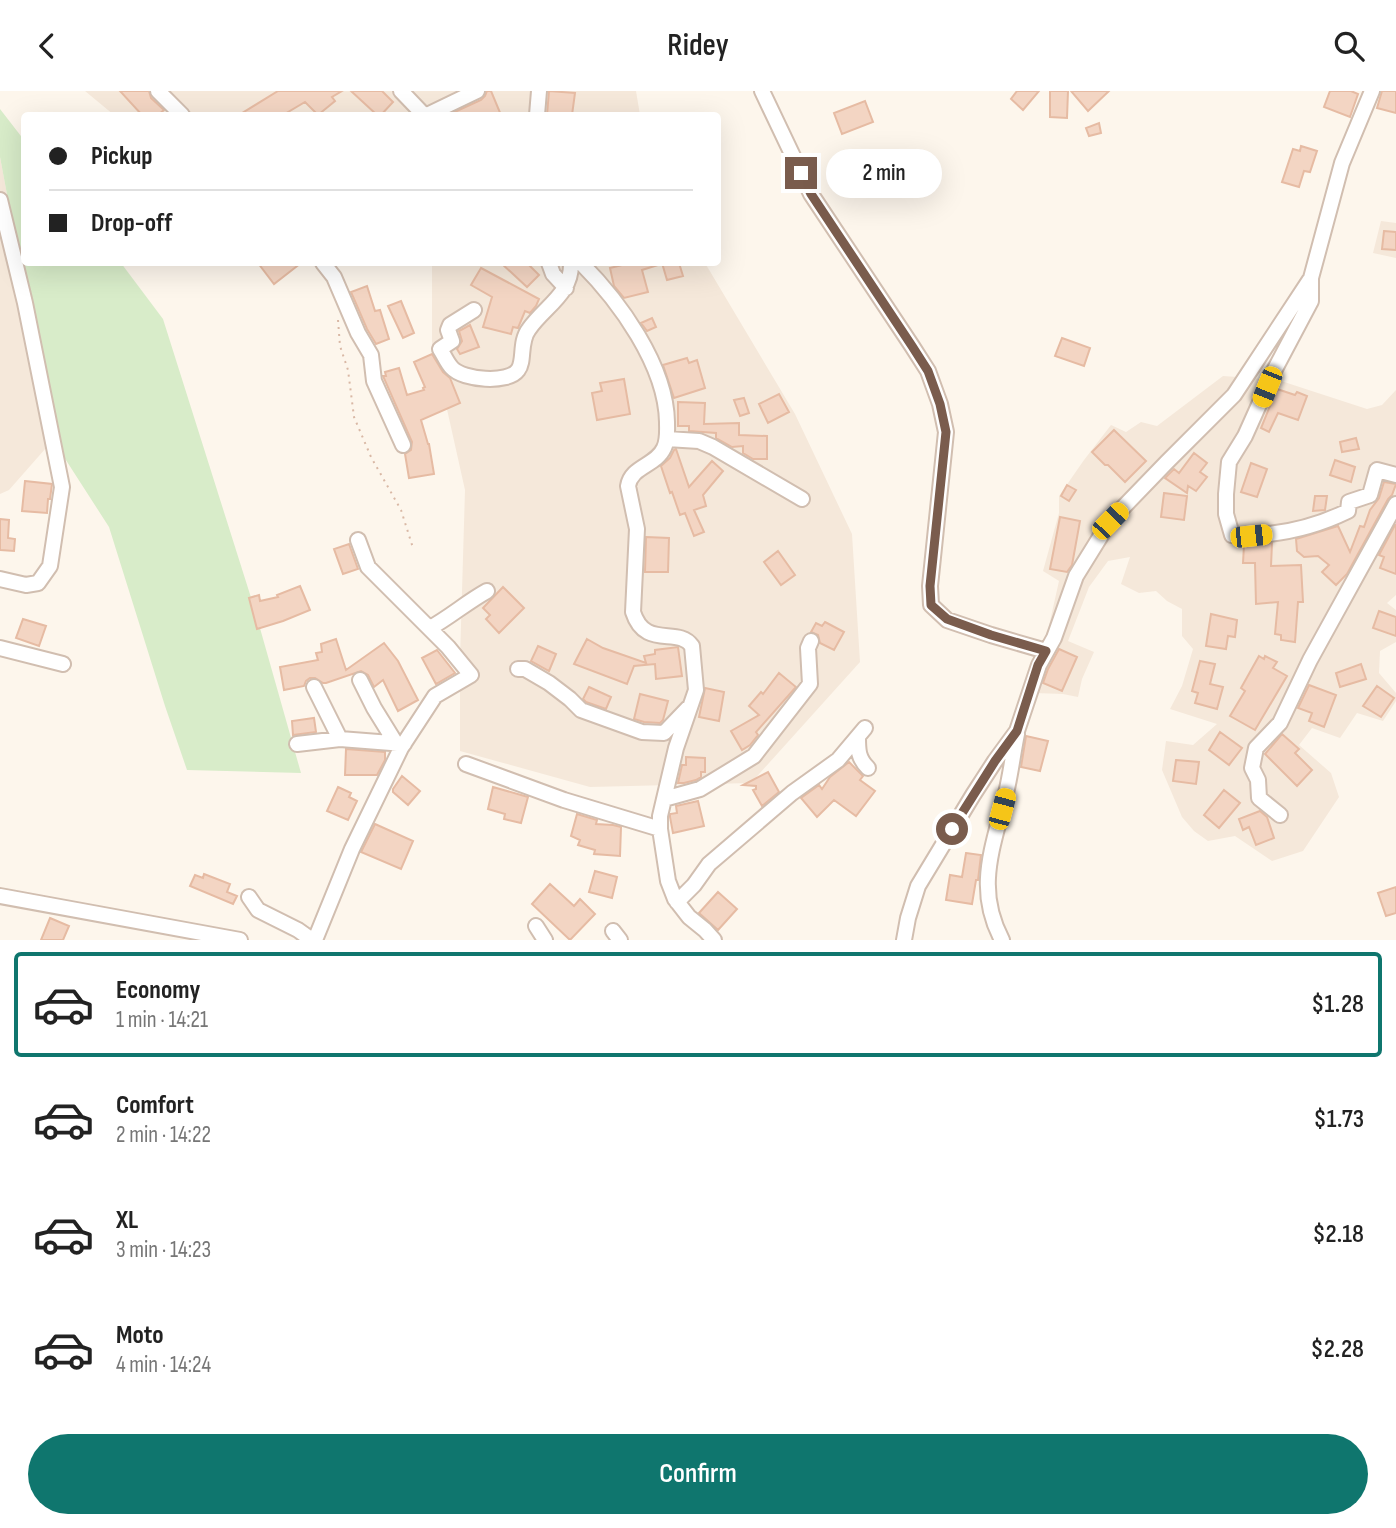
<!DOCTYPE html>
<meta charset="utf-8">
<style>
body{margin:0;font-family:"Sofia Sans Condensed",sans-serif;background:#f6f6f6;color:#222;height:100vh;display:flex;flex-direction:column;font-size:26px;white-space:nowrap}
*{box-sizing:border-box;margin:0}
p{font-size:23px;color:#767676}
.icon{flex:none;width:38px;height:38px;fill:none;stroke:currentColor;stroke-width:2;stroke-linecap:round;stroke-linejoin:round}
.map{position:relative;height:849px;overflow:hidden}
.side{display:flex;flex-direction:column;background:#fff;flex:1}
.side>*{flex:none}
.guide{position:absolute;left:21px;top:21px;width:700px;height:154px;border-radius:7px;box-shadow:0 7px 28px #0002;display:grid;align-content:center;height:154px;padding:0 28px;background:#fff}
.end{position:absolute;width:32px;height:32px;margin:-16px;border:9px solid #7a5c4d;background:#fff;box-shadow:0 0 0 4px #fff}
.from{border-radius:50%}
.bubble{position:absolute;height:49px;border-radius:24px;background:#fff;box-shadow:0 7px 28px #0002;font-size:23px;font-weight:600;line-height:49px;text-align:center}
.car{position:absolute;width:21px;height:42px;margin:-21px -10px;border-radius:9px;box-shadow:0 0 5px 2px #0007;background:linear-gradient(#f5c518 24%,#345 0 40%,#f5c518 0 76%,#345 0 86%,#f5c518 0)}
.guide b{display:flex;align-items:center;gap:24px;height:66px;font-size:26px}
.guide b+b{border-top:2px solid #e0e0e0}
.guide i{width:18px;height:18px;background:#222}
ul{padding:12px 0 0;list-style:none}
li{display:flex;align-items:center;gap:21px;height:105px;margin:0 14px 10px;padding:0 14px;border:4px solid transparent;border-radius:7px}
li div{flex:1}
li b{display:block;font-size:26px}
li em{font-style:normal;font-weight:600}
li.on{border-color:#0f766e}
li>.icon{width:63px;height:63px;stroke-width:1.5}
.button{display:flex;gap:14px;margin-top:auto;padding:14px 28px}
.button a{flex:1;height:80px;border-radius:42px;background:#0f766e;color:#fff;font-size:28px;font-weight:600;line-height:80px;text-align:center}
header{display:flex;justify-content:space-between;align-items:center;height:91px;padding:0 28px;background:#fff;font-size:32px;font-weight:600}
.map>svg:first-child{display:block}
</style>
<header><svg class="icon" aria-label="back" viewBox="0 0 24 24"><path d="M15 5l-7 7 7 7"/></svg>Ridey<svg class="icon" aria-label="search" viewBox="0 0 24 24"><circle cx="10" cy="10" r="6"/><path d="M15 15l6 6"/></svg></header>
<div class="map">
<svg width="1396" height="849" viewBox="0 0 1396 849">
<rect width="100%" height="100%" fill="#fdf6ec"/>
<path fill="#f5e8da" d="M85 0H636L640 24H114Z
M0 66 53 349 9 399 0 403Z
M1381 130 1396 132V167L1373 162Z
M432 172H705L795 323 852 443 860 571 751 692 590 696 460 660V568L465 399 432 251Z
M1223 285 1278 289 1367 318 1382 314 1396 299V504L1387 512 1396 519V551L1380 560 1379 582 1396 602V610L1383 630 1357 622 1340 647 1312 637 1299 654 1331 682 1339 706 1303 760 1272 770 1235 745 1208 750 1194 740 1182 726 1162 679 1166 650 1193 654 1217 633 1170 618 1182 595 1193 558 1182 545V518L1167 510 1156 500 1139 502 1121 493 1130 466 1108 470 1089 496 1068 550 1094 561 1082 588 1078 606 1063 603 1034 602 1059 490 1043 480 1059 422V405L1084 369 1111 334 1126 341 1141 331 1157 335Z"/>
<path fill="#d8ecc9" d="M0 18 24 49V172H121L163 228 254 516 301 682 187 679 165 615 109 436 53 349 0 66Z"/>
<path fill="#f3d5c3" stroke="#e6bba3" stroke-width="2" d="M120 0H149L151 7 164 19 158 24H142Z
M278 0H342L332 6 335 10 318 24 305 11 283 24H239Z
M351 0H382L393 11 381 24H377Z
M487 0H491L501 24H448L481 9 485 5Z
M549 0 575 2 572 24H547Z
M1017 0H1039L1023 19 1011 8Z
M1050 0H1068L1067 27 1050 26Z
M1071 0H1109L1088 20Z
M1330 0H1351L1358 3 1350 26 1324 16Z
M1382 0H1396V22L1377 17Z
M865 10 873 31 842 43 834 22Z
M1099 32 1101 42 1089 45 1086 37Z
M1301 55 1317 60 1310 81 1304 80 1299 96 1282 91 1293 58 1300 60Z
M1384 140 1396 141V159L1382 158Z
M258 172H301L274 193Z
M501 172H527L539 184 527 196Z
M630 172H658V174L642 179 648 201 624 207 614 195 610 177Z
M662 172H679L683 185 667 189Z
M481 177 539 208 536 215 530 222 525 220 518 237 513 236 511 243 483 236 492 206 471 194Z
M367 195 375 220 380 219 389 248 376 253 367 238 351 201Z
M401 210 414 242 403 247 388 215Z
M652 227 656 236 647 240 641 232Z
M470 234 479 256 460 263 457 258 462 250 459 240Z
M1062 247 1090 257 1084 275 1055 265Z
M432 263 443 281 450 287 460 312 421 329 428 353H429L434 383 409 387 405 363 411 359 412 351 383 285H386L385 281 399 277 407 304 424 299 423 297 425 296 414 271Z
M687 267 689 272 697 269 705 297 674 307 663 274Z
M624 288 630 323 597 329 592 302 602 300 600 292Z
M1277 298 1295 304 1297 301 1307 305 1298 329 1278 322 1269 341 1261 337Z
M779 303 789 321 768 332 759 313Z
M744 307 749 322 740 325 734 309Z
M678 311 705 312 704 333 739 332V344L767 345V368H753L743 362V355L732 356 716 347V342L689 340V335H678Z
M1114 339 1146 370 1125 391 1108 374H1105L1092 361Z
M1356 347 1359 358 1342 361 1340 351Z
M676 358 689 396 712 370 723 380 703 404 706 415 694 419 704 441 694 445 685 422 680 424 672 401 670 402 661 375 670 367 674 359Z
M1194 362 1207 372 1200 381 1207 386 1196 400 1188 395 1187 402 1165 387 1174 378 1179 382Z
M1335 369 1355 376 1351 391 1330 384Z
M1251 372 1267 378 1257 406 1241 401Z
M25 390 52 393 50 408H48L47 422 22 420Z
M1384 391 1396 393 1392 404 1388 408 1347 483 1336 494 1322 481 1329 474 1318 465 1304 466 1297 460 1296 448 1338 435 1350 461 1360 435 1364 436 1370 419 1379 407Z
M1067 394 1076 399 1069 410 1061 405Z
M1164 402 1187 405 1184 429 1161 426Z
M1315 405H1327L1325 419 1313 420Z
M1060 426 1080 430 1072 474 1067 481 1050 478Z
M0 428 9 429 8 447 15 448 14 460 0 459Z
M1395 434H1396V483L1380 477 1384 466 1379 464Z
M646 446 669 447 668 481H645Z
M1272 452 1271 475 1301 474 1303 511H1298L1295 551 1281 549V544L1275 543 1278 511 1256 513 1255 472H1243L1244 454Z
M349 453 358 478 343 483 334 458Z
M778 460 795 484 781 494 764 471Z
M300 495 310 519 283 530 257 538 249 507 259 504 260 510 278 506 277 504Z
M503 496 524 517 499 542 486 528 490 524 483 517Z
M1379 520 1396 526V545L1373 537Z
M1211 523 1237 529 1235 546 1228 545 1226 558 1206 555Z
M23 528 46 535 39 555 16 547Z
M825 531 844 541 834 559 820 552 818 544 811 541 816 532 822 535Z
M336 548 346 579 384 552 398 570 418 609 398 620 383 589 374 596 368 584 361 580 326 592H323L315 587H310L306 590 304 595 284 599 280 576 318 569 316 562 322 561 321 553Z
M587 548 603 557 646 572 644 565 655 563V559L678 556 682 585 656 588 655 573 634 575 627 593 574 573Z
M538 555 556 563 549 580 531 570Z
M1059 558 1077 566 1062 600 1043 592 1048 578Z
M437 559 455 582 436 593 422 567Z
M1259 565 1264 568 1265 565 1277 571 1273 577 1287 585 1255 639 1230 625 1245 600 1241 597Z
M1200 570 1215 573 1210 593 1223 596 1217 618 1195 612 1198 602 1192 600Z
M1361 573 1366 588 1340 596 1336 582Z
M779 582 796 596 756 641 758 644 750 654 742 659 731 640 759 624 749 615 761 601 763 603Z
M1309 594 1336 604 1324 636 1309 630 1312 622 1298 617Z
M1377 595 1394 607 1381 626 1363 615Z
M589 596 611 606 606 618 586 611 583 608Z
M705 597 724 601 719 630 699 626Z
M640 603 668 610 663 629 660 632 644 631 634 628Z
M314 627 316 641 293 644 292 630Z
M1220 641 1242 657 1229 674 1209 659Z
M1282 643 1299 658 1295 662 1312 679 1297 695 1265 663Z
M1026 645 1048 650 1040 680 1021 676Z
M346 658 385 661V669L377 684H345Z
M686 666 705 667V681H701V686L696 689 684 692H678L682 674H686Z
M1176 669 1199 671 1196 693 1173 690Z
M849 671 863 685 860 689 875 700 856 725 834 709 817 726 801 707 819 694 822 698 830 686Z
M768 681 779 701 762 715 753 699 756 698V695L743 694Z
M402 685 420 700 408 714 393 701V698Z
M338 696 351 702 349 706 357 710 348 729 327 720Z
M493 696 528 706 521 732 504 728 505 723 488 718Z
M1224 699 1240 712 1219 737 1204 724Z
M698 710 704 735 673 742 670 726V723L677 722 676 715Z
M1260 720 1267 726 1274 747 1256 754 1249 736 1243 739 1239 728Z
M577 723 597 729 596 733 613 734 621 736 620 765 594 763 595 759 578 754 580 749 571 745Z
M375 733 413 750 401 778 361 761Z
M966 762 981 764 978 789H976L972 813 946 809 950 784 962 786Z
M595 780 617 786 612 807 589 801Z
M204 783 230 793 227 801 237 805 233 813 190 795 195 784 203 787Z
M550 793 574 815 580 808 595 823 570 849 532 813Z
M1396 796V822L1386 825 1378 802Z
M718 801 737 818 718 839 699 822Z
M50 827 69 835 63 849H41Z"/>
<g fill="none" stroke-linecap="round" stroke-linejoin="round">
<g stroke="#d1beb0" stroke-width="18">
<path id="minor" d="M158 0 182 24
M401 0 424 24
M762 0 811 103 912 255 928 280 940 313 946 341 930 495 931 514 947 529 991 544 1046 560
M427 24 477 0
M537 24 539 0
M0 109 25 212 62 396 50 475 38 492 26 494 0 488
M323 172 334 186 358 242 371 264 374 290 403 354
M549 172 553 183 566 197
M581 172C619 210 666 274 667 331 667 340 668 349 664 357 656 375 631 375 628 395L637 438 633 521C645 559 678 535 692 555L696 599 676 657 660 725V738L668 790 675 808 689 826 705 839 714 849
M1311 188V210L1275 278 1245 345 1229 371 1226 403V423L1232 444C1273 446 1311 438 1348 420L1349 411 1370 404 1377 379 1396 384
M474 219 450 234 448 239 452 250 440 258C444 264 447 272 452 277 463 289 508 293 518 279 525 270 519 251 529 238 545 215 572 203 571 172
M667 348 699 350 713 356 802 408
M430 537C450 526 467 511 487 500
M0 557 63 573
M518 578H525L549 592 570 608 581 619 642 641 664 642 688 617
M360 589 374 617 395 651
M314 596 340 648
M858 646C858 659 858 667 868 677
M297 653 340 648 404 653
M466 673 564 709 660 738
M664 708 700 698 754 665 810 593 808 557 811 550
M1280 724 1259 707 1258 689 1252 677 1256 657 1280 632 1310 569 1396 413
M0 805 240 849
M249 806 258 819 298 839 312 849
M677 811 694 794 709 773 792 702 838 669 865 637
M536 835 545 849
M613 840 620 849
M315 849 352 758 401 657 435 605 471 584 448 556 368 476 358 449
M904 849 908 827 918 795 973 704 995 670 1017 640 1039 574 1054 547 1076 485 1110 430 1167 371 1234 304 1311 187 1342 72 1372 0
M1002 849C974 796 994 755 1006 702 1011 682 1013 662 1017 643"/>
</g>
<path stroke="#d9b8a5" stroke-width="2" stroke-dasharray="2 5" stroke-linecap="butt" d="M338 229 340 255 348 279 354 326 371 366 401 419 413 457"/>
<use href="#minor" stroke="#fff" stroke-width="14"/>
</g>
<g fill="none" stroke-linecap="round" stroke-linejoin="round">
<path stroke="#7a5c4d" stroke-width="9" d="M801 82 811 103 912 255 928 280 940 313 946 341 930 495 931 514 947 528 991 544 1046 560 1038 574 1017 640 995 670 952 738"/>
</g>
</svg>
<i class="end from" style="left:952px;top:738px"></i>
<i class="end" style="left:801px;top:82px"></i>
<div class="bubble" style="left:826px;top:58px;width:116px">2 min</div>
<i class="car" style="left:1267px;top:296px;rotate:202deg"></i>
<i class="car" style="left:1110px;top:430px;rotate:44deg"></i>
<i class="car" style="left:1251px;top:445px;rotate:84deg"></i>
<i class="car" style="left:1002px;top:718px;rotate:15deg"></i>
<div class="guide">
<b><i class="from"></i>Pickup</b>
<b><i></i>Drop-off</b>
</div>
</div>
<section class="side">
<ul>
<li class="on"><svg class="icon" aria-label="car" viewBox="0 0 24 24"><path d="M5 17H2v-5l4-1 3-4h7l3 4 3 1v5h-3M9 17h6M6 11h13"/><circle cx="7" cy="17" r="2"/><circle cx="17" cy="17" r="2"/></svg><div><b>Economy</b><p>1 min · 14:21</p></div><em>$1.28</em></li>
<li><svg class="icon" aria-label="car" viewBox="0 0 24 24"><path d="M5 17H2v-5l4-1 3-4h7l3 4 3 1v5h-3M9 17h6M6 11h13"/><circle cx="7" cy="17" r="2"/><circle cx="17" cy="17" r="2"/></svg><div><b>Comfort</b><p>2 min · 14:22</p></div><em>$1.73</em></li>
<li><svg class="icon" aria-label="car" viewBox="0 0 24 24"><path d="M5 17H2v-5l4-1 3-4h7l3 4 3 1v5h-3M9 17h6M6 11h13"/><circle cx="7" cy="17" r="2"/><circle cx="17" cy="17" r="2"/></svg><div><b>XL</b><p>3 min · 14:23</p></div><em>$2.18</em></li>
<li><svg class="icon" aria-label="car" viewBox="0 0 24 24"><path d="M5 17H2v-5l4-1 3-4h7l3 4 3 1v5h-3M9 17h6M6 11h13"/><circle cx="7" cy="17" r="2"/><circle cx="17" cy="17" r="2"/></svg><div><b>Moto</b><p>4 min · 14:24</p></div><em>$2.28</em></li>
</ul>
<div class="button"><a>Confirm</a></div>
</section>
